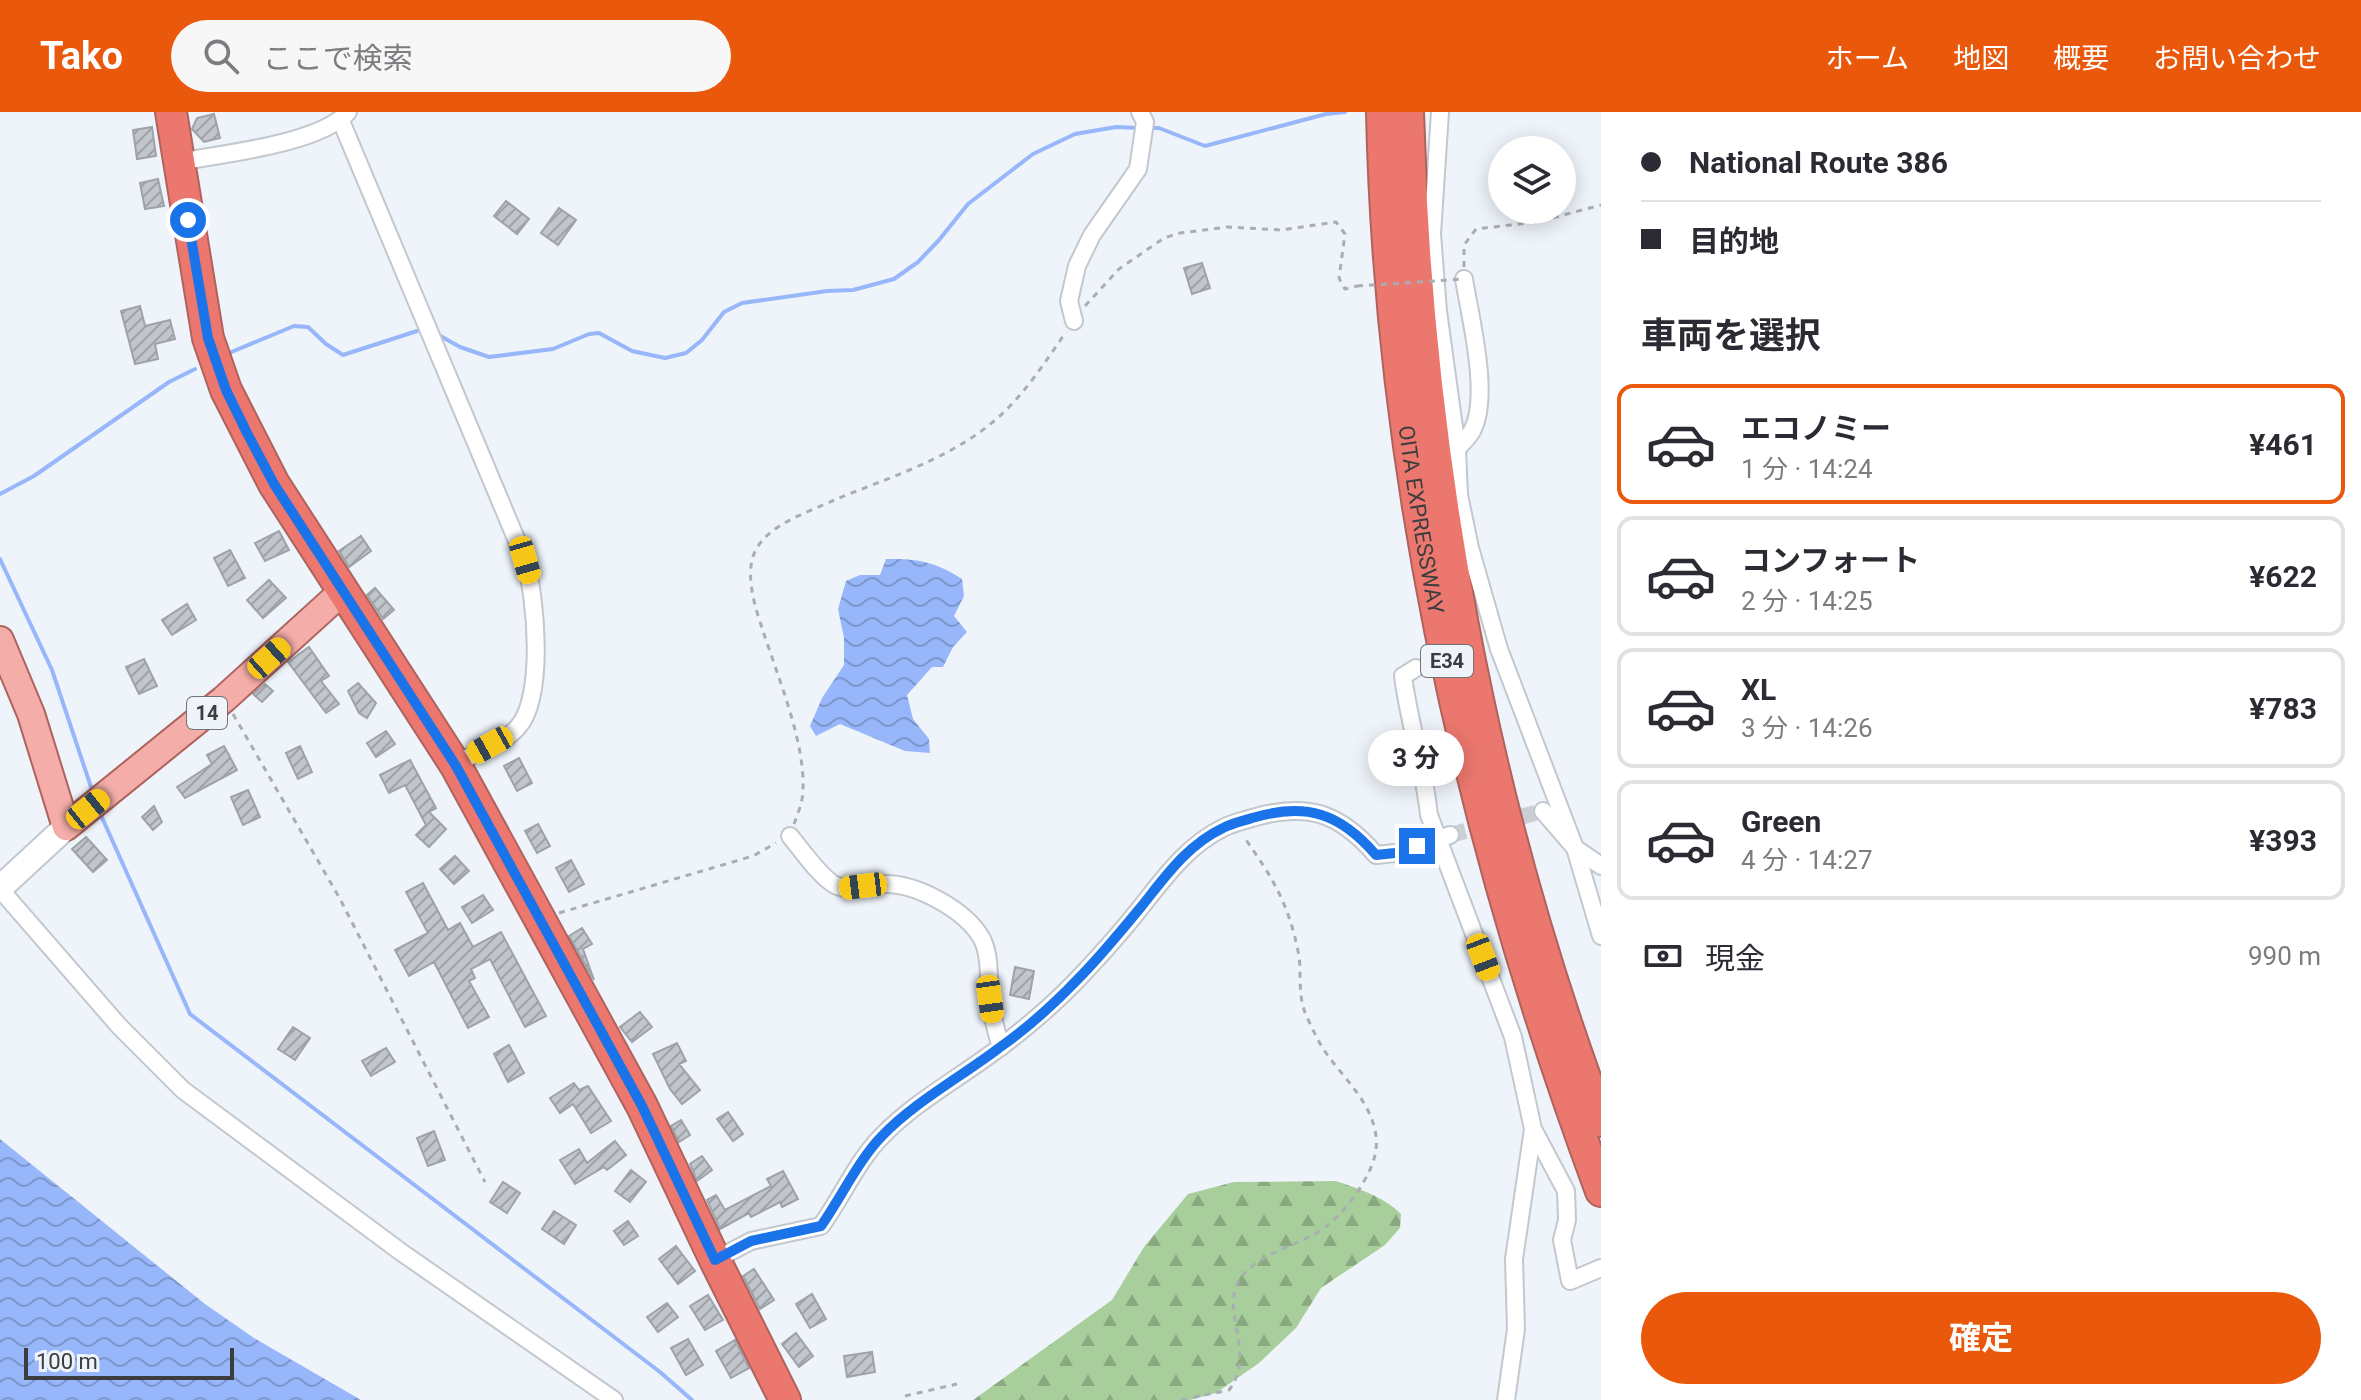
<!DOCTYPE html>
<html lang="ja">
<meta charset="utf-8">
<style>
body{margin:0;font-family:Roboto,"Noto Sans JP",sans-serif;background:#f7f7f7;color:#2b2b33;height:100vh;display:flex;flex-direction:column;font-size:30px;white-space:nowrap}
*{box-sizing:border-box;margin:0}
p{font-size:26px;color:#7c7c81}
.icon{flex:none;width:44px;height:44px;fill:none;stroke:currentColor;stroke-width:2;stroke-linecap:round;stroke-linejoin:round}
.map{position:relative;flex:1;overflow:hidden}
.sheet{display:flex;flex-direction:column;background:#fff;width:760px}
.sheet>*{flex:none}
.banner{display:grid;align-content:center;height:176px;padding:0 40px;background:#fff}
.fabs{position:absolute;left:1488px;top:24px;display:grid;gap:16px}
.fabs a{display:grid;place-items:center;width:88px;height:88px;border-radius:50%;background:#fff;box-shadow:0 4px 20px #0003;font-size:40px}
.scale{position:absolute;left:24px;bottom:20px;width:210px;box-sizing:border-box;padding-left:8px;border:4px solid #3b3d3f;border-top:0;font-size:22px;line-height:28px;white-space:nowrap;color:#3b3d3f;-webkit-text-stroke:6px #eef4fa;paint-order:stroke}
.end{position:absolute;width:36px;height:36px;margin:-18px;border:10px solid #1a73e8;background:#fff;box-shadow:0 0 0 4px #fff}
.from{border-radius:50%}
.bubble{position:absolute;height:56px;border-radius:28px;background:#fff;box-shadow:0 4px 20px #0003;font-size:26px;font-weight:700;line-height:56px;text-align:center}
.car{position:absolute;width:24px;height:48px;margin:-24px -12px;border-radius:10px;box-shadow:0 0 6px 2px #0007;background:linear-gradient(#f5c518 24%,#345 0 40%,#f5c518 0 76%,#345 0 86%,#f5c518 0)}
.banner b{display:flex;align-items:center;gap:28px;height:76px;font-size:30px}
.banner b+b{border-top:2px solid #e1e1e2}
.banner i{width:20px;height:20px;background:#2b2b33}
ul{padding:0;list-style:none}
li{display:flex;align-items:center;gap:24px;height:120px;margin:0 16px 12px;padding:0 24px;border:4px solid #e1e1e2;border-radius:16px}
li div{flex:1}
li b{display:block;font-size:30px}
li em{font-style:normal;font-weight:700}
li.on{border-color:#ea580c}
li>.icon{width:72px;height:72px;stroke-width:1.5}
h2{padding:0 40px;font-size:36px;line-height:96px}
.pay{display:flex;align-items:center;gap:20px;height:88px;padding:0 40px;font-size:30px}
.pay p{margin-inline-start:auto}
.cta{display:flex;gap:16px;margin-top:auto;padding:16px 40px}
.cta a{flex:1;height:92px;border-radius:48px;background:#ea580c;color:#fff;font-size:32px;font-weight:700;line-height:92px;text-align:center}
header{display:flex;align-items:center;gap:48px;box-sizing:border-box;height:112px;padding:0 40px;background:#ea580c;color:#fff}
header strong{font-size:38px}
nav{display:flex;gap:44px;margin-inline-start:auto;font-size:28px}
.search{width:560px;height:72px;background:#f7f7f7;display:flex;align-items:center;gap:20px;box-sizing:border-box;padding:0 28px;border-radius:44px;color:#7c7c81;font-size:30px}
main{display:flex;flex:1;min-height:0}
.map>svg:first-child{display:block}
</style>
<header>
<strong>Tako</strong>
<div class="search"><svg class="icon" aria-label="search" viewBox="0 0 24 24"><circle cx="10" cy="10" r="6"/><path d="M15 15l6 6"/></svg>ここで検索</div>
<nav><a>ホーム</a><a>地図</a><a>概要</a><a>お問い合わせ</a></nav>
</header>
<main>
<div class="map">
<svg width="1601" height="1288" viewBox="0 0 1601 1288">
<defs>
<pattern id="forest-firs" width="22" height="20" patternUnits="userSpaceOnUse" patternTransform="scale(2)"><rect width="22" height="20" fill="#a8cf9b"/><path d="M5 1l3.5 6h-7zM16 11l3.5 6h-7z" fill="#8aa980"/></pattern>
<pattern id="water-waves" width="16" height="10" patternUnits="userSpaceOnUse" patternTransform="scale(2)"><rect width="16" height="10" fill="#97b7fa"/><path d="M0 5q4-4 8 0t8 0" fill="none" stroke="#7c96cc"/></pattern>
<pattern id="building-hatch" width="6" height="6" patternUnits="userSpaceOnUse" patternTransform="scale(2)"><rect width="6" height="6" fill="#c1c6cc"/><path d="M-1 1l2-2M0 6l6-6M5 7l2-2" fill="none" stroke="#9ea2a7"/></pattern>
</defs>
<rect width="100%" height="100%" fill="#eef4fa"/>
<path fill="url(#forest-firs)" d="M1336 1069C1359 1077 1383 1084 1401 1102L1400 1116 1385 1133 1321 1176 1296 1216 1259 1251 1216 1281 1190 1288H973L1112 1188 1144 1135 1188 1082 1234 1070Z"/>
<path fill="url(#water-waves)" d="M886 447C918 447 934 449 962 467L964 484 954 504 967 520 953 535 943 555H932L907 583 913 607 929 627 930 641 905 639 840 612 816 624 810 614 822 586 844 553V526L838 497 846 469 860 463H880Z
M0 1027 205 1192 254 1226 361 1288H0Z"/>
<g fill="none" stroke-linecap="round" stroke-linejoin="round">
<path stroke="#97b7fa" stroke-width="4" d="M1148 16H1159L1205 34 1326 2 1345 0
M435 221 460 235 489 245 553 237 589 222 599 221 632 239 665 246 686 241 702 228 724 200 742 191 827 179 853 178 894 167 918 150 939 128 968 92 1033 42 1075 22 1116 15 1139 16
M229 241 294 214 308 215 326 232 343 243 417 219
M0 382 34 364 169 270 195 257
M0 447 52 558 92 678
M100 701 190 902 660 1260 692 1288"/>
</g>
<path fill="url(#building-hatch)" stroke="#9ea3a9" stroke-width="2" d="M214 2 220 26 204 30 192 17 197 6Z
M152 15 156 44 137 47 133 18Z
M158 67 164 94 145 97 140 71Z
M506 89 529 107 517 122 494 104Z
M559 96 576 108 558 133 541 121Z
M1202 151 1210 176 1192 182 1184 156Z
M140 194 145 214 170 208 175 227 155 232 158 247 135 252 121 199Z
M279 419 289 438 265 449 255 431Z
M361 424 371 439 349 455 339 439Z
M230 438 245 466 228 474 214 446Z
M269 468 286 486 263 506 247 488Z
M375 476 394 498 383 507 367 483Z
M187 492 196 508 172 523 162 508Z
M309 535 329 564 321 569 339 592 326 601 288 550Z
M144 547 157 574 139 582 126 555Z
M358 571 376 591 367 606 359 601 348 579Z
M265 572 273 579 262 590 253 582Z
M386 619 395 632 376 645 367 631Z
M224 634 237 658 185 686 177 675 212 652 207 643Z
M300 634 312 660 298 667 286 641Z
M519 646 532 671 517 679 504 654Z
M410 648 436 696 429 700 446 717 429 735 416 723 426 713 405 673 389 681 380 663Z
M248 678 260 705 243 713 231 685Z
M154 694 162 710 153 718 142 705Z
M538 712 550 734 537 741 525 719Z
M86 725 107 748 93 760 72 737Z
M455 744 469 759 454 772 440 757Z
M571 748 584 772 569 780 556 756Z
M423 771 448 818 460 811 473 835 501 820 546 904 525 915 490 847 471 857 475 866 469 869 489 905 468 916 434 850 409 864 395 838 428 821 406 780Z
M483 783 493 798 472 811 462 795Z
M582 816 592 832 583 837 594 868 569 824Z
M1015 855 1034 859 1029 887 1010 883Z
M640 900 652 915 632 930 620 915Z
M293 915 310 926 295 948 278 937Z
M677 931 686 949 679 952 700 978 682 992 670 977 653 942Z
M509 933 524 961 508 970 494 942Z
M386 936 395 950 371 964 362 949Z
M574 971 579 978 588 974 611 1009 591 1021 573 992 560 1001 550 986Z
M728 1000 743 1022 733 1029 717 1007Z
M681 1008 690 1023 679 1030 671 1014Z
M434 1019 445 1048 428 1054 417 1026Z
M615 1029 626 1043 607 1058 604 1055 575 1072 560 1048 579 1037 587 1051Z
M702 1044 712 1058 697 1069 690 1052Z
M631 1058 646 1070 630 1090 615 1079Z
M783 1059 798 1087 782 1095 780 1090 751 1105 749 1101 720 1117 707 1088 716 1083 725 1098 771 1074 767 1067Z
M503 1070 520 1081 507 1101 490 1090Z
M554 1099 576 1113 564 1132 542 1117Z
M628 1109 638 1124 624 1133 614 1119Z
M676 1134 695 1159 678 1172 659 1147Z
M754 1157 774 1188 760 1197 743 1164Z
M812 1182 826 1207 810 1216 796 1192Z
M708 1183 723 1208 705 1218 690 1194Z
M667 1191 678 1205 658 1220 647 1205Z
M796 1221 813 1244 799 1255 782 1232Z
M688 1227 703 1253 686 1263 671 1236Z
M735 1228 749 1256 731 1266 716 1239Z
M872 1240 875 1260 847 1265 844 1244Z"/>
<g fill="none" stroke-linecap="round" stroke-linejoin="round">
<path stroke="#cacfd5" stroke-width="16" stroke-dasharray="16 8" stroke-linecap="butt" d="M1416 556 1453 548
M1450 723 1543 699"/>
<g stroke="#c2c8ce" stroke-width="20">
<path id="street" d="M1440 0 1432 122 1438 199 1457 337 1459 383 1470 436 1499 537 1575 736 1601 824
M341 9 525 448C536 485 545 585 518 615 503 633 474 638 456 654
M178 50C221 42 320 32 348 0
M1074 209 1069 189 1077 154 1092 123 1138 57 1145 10 1140 0
M1457 337C1462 331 1470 324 1473 317 1490 282 1470 205 1464 167
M1416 556 1403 564C1409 611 1424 655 1429 703L1513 925 1533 1017 1514 1147 1516 1217 1506 1288
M1543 699 1575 736 1601 754
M790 724C801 737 820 765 835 773 849 780 869 772 884 772 916 771 966 798 982 827 991 845 988 868 990 887 992 904 996 919 1001 935
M0 777 119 914 183 978 401 1140 614 1288
M1533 1017 1566 1079 1567 1108 1562 1128 1570 1169 1601 1156
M715 1148 751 1129 821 1114C842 1085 857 1049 882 1024 916 989 961 965 999 936 1026 916 1054 892 1077 868 1098 846 1118 824 1137 800 1163 768 1186 734 1223 716 1232 711 1243 709 1252 706 1307 690 1339 700 1376 743L1395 741 1450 723"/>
</g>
<g stroke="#c2c8ce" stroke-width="28">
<path id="secondary" d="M0 776 66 715"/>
</g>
<g stroke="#ae635e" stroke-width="30">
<path id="primary" d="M0 528 31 602 66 715 224 587 343 479"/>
</g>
<g stroke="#ae635e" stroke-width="34">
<g id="highway">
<path d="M171 0 208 226 226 278 274 372 456 654 642 994 715 1148 785 1288"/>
<path id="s1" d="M1382 0C1390 369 1473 734 1601 1079"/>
<path d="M1408 0C1418 343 1480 688 1601 1009"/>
</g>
</g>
<path stroke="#a9aeb2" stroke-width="3" stroke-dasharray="6 6" stroke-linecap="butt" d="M1464 155V133L1476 117 1537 110 1601 93
M1085 194 1119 157 1164 126 1180 121 1227 115 1281 118 1336 110 1345 122 1339 166 1345 177 1357 174
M233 602 339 785 485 1070
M794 712C798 701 803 690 803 677 805 630 778 565 763 519 756 498 747 471 752 448 760 415 804 402 832 389 887 366 948 348 994 309 1023 285 1045 250 1066 220
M559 801 753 744 776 731
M905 1284 957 1272
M1181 1288 1229 1278C1257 1241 1219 1197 1240 1167 1258 1140 1303 1133 1328 1113 1340 1103 1355 1086 1363 1071 1374 1052 1380 1036 1374 1014 1364 978 1330 955 1315 922 1311 913 1305 903 1303 894 1298 876 1302 857 1298 839 1288 790 1272 765 1244 725"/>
<use href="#street" stroke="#fff" stroke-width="16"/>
<use href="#secondary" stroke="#fff" stroke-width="24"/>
<use href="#primary" stroke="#f4ada8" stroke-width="26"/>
<use href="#highway" stroke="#ec776e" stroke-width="30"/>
<path stroke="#a9aeb2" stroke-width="3" stroke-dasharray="6 6" stroke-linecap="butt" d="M1357 174 1464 167"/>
</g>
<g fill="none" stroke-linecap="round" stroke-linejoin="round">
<path stroke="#1a73e8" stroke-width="10" d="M188 108 208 226 226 278 247 321 274 372 456 654 642 994 715 1148 751 1129 821 1114C840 1087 860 1046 882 1024 916 989 961 965 999 936 1026 917 1054 892 1077 868 1100 845 1120 820 1141 795 1165 765 1187 733 1223 716 1232 711 1243 709 1252 706 1306 690 1340 701 1376 743L1395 741 1417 734"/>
</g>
<g text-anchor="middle" stroke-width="6" stroke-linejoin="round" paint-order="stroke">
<g fill="#eef4fa" stroke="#717477" stroke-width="2">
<rect x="1421" y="533" width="52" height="32" rx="6"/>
<rect x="187" y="585" width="40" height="32" rx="6"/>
</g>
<g font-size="20" font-weight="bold" fill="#3b3d3f">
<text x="1447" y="556">E34</text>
<text x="207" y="608">14</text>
</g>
<g font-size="22" fill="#3b3d3f" stroke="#eef4fa">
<text dy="8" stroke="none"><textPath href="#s1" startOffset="410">OITA EXPRESSWAY</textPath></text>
</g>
</g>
</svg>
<div class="fabs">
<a><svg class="icon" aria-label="layers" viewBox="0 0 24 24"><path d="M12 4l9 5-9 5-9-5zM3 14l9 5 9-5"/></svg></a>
</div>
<div class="scale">100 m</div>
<i class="end from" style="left:188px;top:108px"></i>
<i class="end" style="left:1417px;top:734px"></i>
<div class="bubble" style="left:1368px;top:618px;width:96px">3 分</div>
<i class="car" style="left:525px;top:448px;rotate:164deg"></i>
<i class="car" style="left:269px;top:546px;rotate:48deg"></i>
<i class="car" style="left:490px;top:633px;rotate:241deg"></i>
<i class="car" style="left:88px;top:697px;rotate:51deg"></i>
<i class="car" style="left:863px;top:774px;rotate:263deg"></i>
<i class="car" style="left:1483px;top:845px;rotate:159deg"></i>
<i class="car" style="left:990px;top:887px;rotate:172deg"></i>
</div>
<section class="sheet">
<div class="banner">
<b><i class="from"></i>National Route 386</b>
<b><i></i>目的地</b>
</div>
<h2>車両を選択</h2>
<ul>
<li class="on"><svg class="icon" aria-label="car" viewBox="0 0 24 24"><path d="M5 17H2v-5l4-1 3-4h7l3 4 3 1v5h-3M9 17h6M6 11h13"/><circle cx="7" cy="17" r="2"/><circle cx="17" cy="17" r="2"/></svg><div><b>エコノミー</b><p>1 分 · 14:24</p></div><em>¥461</em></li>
<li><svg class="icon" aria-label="car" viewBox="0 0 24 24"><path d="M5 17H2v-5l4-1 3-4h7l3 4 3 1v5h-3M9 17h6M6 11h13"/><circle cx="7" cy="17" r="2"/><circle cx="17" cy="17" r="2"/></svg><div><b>コンフォート</b><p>2 分 · 14:25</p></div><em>¥622</em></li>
<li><svg class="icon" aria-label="car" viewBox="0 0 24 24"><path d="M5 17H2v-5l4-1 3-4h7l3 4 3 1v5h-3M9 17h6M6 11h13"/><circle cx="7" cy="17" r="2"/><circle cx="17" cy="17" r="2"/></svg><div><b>XL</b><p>3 分 · 14:26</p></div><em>¥783</em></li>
<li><svg class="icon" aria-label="car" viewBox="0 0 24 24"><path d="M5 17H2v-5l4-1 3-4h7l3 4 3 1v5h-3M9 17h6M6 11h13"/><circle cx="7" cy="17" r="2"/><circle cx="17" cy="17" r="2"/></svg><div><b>Green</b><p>4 分 · 14:27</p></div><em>¥393</em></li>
</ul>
<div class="pay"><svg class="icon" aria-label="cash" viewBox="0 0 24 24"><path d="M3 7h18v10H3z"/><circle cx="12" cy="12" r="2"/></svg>現金<p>990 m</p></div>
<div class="cta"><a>確定</a></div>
</section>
</main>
